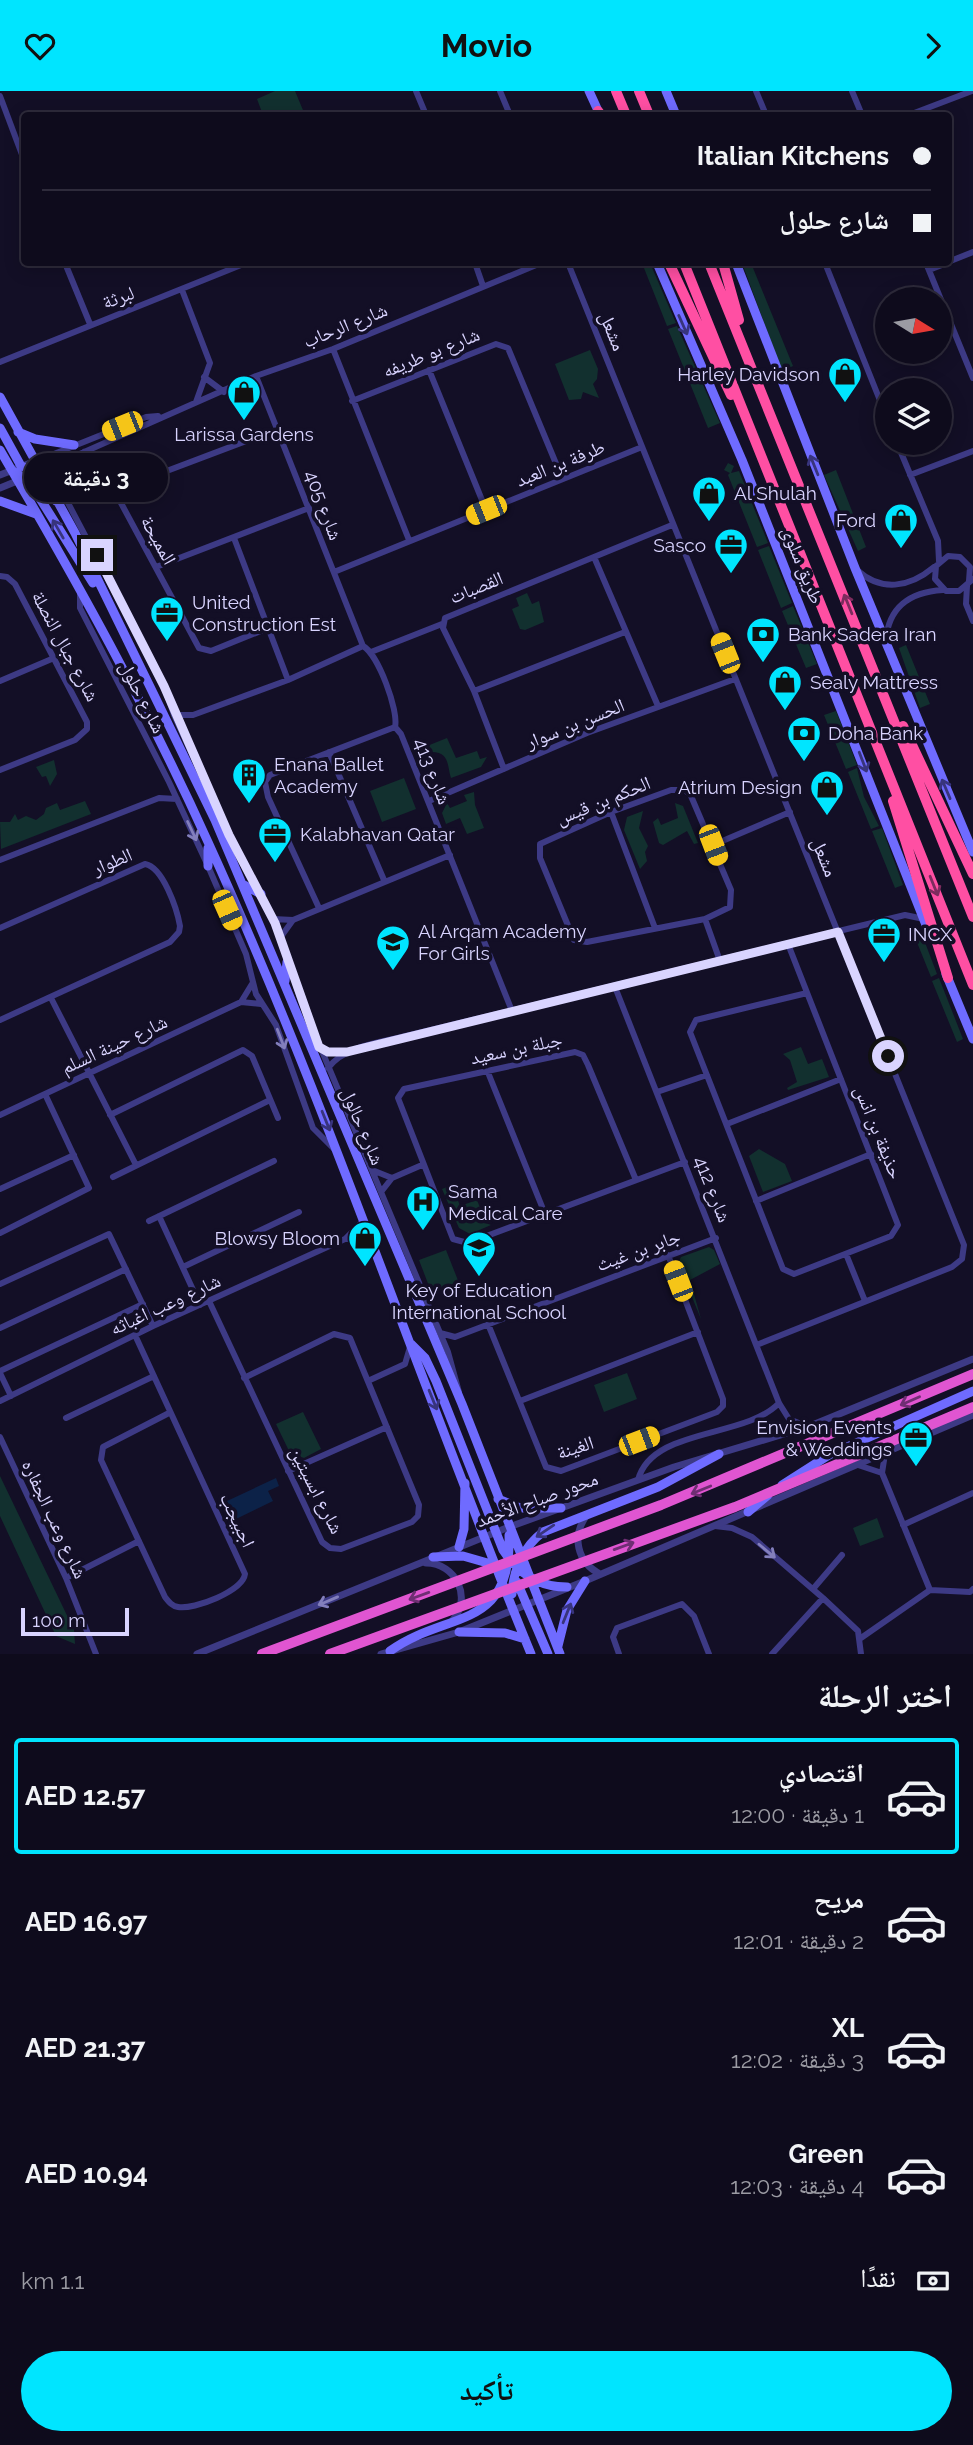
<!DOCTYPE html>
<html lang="ar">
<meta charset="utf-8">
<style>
body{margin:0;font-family:Raleway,"Noto Naskh Arabic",sans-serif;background:#1c1929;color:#f1f3f6;direction:rtl;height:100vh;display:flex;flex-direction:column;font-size:26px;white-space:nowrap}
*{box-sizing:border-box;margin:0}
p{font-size:23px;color:#9b9ba3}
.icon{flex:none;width:38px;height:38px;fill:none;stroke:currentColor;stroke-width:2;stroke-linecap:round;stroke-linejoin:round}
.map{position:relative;height:1563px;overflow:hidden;direction:ltr}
.side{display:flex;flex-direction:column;background:#0e0b1c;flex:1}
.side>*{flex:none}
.guide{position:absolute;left:21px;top:21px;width:931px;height:154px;border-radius:7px;box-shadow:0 4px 18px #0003,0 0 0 2px #2e2b3b;direction:rtl;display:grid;align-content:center;height:154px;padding:0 21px;background:#0e0b1c}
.needle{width:46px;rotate:101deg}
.tools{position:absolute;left:875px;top:196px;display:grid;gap:14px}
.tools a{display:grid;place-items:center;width:77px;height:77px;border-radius:50%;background:#0e0b1c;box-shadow:0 4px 18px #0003,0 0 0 2px #2e2b3b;font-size:35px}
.scale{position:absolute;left:21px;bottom:18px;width:108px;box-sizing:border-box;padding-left:7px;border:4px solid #d9d4ff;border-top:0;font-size:19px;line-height:24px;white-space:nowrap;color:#d9d4ff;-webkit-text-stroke:5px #130f26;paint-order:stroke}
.end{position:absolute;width:32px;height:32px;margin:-16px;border:9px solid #d9d4ff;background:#111;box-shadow:0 0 0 4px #111}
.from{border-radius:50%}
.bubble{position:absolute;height:49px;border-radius:24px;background:#0e0b1c;box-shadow:0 4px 18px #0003,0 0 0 2px #2e2b3b;font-size:23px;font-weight:700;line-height:49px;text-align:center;direction:rtl}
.car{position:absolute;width:21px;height:42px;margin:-21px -10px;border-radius:9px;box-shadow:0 0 5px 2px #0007;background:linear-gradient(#f5c518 24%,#345 0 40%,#f5c518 0 76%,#345 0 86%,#f5c518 0)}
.guide b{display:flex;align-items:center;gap:24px;height:66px;font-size:26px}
.guide b+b{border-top:2px solid #2e2b3b}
.guide i{width:18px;height:18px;background:#f1f3f6}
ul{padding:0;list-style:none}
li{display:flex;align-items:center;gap:21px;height:116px;margin:0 14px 10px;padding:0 7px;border:4px solid transparent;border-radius:7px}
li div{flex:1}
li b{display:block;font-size:26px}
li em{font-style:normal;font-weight:700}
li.selected{border-color:#00e5ff}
li>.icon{width:63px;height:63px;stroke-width:1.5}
h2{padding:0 21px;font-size:32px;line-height:84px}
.pay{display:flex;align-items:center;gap:18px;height:77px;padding:0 21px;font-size:26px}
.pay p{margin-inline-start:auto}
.button{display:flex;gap:14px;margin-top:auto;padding:14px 21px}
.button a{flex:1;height:80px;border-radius:42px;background:#00e5ff;color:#111;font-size:28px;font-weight:700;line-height:80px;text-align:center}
header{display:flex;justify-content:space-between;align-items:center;height:91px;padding:0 21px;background:#00e5ff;color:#111;font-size:32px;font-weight:700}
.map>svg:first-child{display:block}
</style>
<header><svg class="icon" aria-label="forward" viewBox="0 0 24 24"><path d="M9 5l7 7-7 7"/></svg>Movio<svg class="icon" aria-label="heart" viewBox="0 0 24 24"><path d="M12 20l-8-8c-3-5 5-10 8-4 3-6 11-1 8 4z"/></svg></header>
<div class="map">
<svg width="973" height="1563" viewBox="0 0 973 1563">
<rect width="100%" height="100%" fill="#130f26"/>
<path fill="#12302f" d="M275 0H295L305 24H263L257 8Z
M642 172H650L676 232 667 235Z
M742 172H751L793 275 782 280Z
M677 235 720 332 708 337 668 238Z
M590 259 598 278 597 288 593 293 599 307 583 301 581 308 569 309 555 273Z
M728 372 734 375 731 382 739 380 768 452 757 456 728 384 730 382 724 379Z
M836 379 866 456 858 460 824 384Z
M769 455 792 512 781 517 758 459Z
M527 502 532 513 539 510 544 531 525 539 520 538 512 518 519 515 516 507Z
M793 515 817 573 806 577 782 520Z
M906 554 930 613 920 617 899 557Z
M836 620 857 674 846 678 824 624Z
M447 647 456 667 477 660 480 668 487 666 481 676 451 687C447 675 450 660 430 661L427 655Z
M54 669 57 683 50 695 46 685 42 686 36 676Z
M857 677 864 706 879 735 871 738 848 681Z
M404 687 416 718 382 731 370 700Z
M474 701 475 714 484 737 467 743 460 727 446 733 442 722 447 712 450 717 467 710 464 704Z
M85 710 91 723 1 758 0 731H10L15 723 18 729 26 725 36 729 44 723 46 717 57 712 60 719Z
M675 712 683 715 698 752 694 753 687 740 663 754 659 752 653 731 658 727 661 734 678 727Z
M643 720 639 737 648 755 645 761 647 770 640 778 624 739 627 726Z
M882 737 903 794 895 797 872 740Z
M921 841 937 883 931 886 914 844Z
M939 887 963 948 957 951 932 890Z
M801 956 808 973 822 968 829 986 788 999 787 997 797 991 790 969 783 963Z
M759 1058 785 1073 792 1090 763 1101 749 1065Z
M452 1094 460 1115 477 1109 486 1132 491 1134 470 1143 459 1137 442 1098Z
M709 1156 714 1159 720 1173 690 1189 701 1228 678 1172 681 1166Z
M446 1159 459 1192 432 1203 419 1169Z
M627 1282 637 1308 604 1321 594 1294Z
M303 1321 321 1358 304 1367 290 1362 276 1333Z
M0 1385 74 1539 75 1553 56 1545 0 1425Z
M877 1427 884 1446 860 1455 853 1437Z"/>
<path fill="#0c2248" d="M276 1387 279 1395 268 1400 273 1410 236 1428 227 1410Z"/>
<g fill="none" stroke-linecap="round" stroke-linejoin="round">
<path stroke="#3d3a85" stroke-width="6" d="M416 0 426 24
M500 0 510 24
M756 0 766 24
M852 0 862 24
M0 5 24 69
M909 24 972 0
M948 171 973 161
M65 172 90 233
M475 172 483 195
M568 172 964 1154 962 1168 952 1176 759 1253
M825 172 887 327
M926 172 973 287
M929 179 947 172
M182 199 210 272 196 311
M333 258 409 449
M0 271 246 172
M429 279 486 419
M256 285 363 555
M204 286 224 301
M352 310 496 253 508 257 562 387
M897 352 938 450 939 470
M84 361C72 377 61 389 67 410L164 595 174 624 229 744 275 832 301 910 448 1261 459 1301
M34 371 146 326 158 325
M39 381 256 285 333 258 541 172
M910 384 973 360
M234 447 288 589
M594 466 658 615
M156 476 309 417
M857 479C881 501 909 497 934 476
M334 481 642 356
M0 485 7 486 15 493 87 631V638L75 649 0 679
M969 490 970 476 960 466 948 465 936 475 935 488 946 500H959L973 488
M967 495 966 513 973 530
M80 502V517L169 691 208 775 246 863 256 903 276 934 313 1037 335 1059
M268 537 211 560 199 557 121 412V403L127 395 278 338
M886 550C888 516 910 501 943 499
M363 555C378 563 399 620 395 636
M371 561 442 533
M0 590 54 567
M474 600 625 541
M174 624H193L288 589 363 555
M395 636 401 643 512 920
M329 661 384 789
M504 678 474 600 443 537 445 527 672 434
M671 699H685L691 705 731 799 730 816 705 828 587 851 574 849 540 767V753L611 721Z
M429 710 587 642 735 588
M611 721 655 837
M713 754 790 721
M0 769 159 707 177 708
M319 817 268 706 265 691 270 684 395 636
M273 828 293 829
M705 828 720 870
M0 837 145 773C163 776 177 818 180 835L179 841 170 851 0 929
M280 847 293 829 450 764
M788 853 898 1134 891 1145 794 1183 783 1178 690 941 696 929 807 902
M615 896 779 1312 789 1328 806 1335
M51 907 136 1074
M241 911 252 893
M319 956 328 961H345
M328 977C345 954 384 951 410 944L905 824 924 828
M487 979 545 1123
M657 1001 707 984
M0 1024 241 911 261 913
M110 1024 243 959 252 965 278 1027
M727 1033 841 988
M372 1079 392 1087
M113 1086 270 1009
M636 1089 588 974 583 964 575 961 404 998 398 1007 453 1148 468 1152 685 1071
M0 1098 74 1064
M381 1101 392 1087 422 1074
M756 1110 871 1063
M159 1125 200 1214
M149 1130 274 1070
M0 1142 89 1097 45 1003
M347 1148H359L371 1154
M846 1163 865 1210
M183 1176 299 1121
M0 1193 109 1143 153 1235
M209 1210 322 1451 330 1457 341 1458 412 1431 418 1425 419 1414 350 1247 334 1243 244 1287
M488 1233 546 1376 561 1380 717 1321 723 1315V1308L668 1164
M0 1237 126 1178
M440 1242 455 1246 716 1147
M135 1244 245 1483C243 1500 194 1519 178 1516 172 1515 169 1511 165 1506L101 1369 103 1356 169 1322
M0 1280 143 1213
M0 1282 11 1305
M370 1289 405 1273 410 1256
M0 1310 153 1235 345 1148 362 1131
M520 1310 698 1241
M66 1327 154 1285
M0 1346 66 1487 96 1563
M885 1363 882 1382 930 1499
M858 1374 882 1382
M288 1380 387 1336
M638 1389C652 1336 745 1348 779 1312
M903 1434 973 1402
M715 1435 732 1437 752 1446 823 1507 858 1540 861 1563
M66 1487 139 1450
M813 1498 842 1464
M861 1547 930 1499 970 1501 973 1498
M619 1563 613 1546 617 1537 682 1513 694 1525 709 1563
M772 1563 823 1507"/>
<path stroke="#3d3a85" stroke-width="7" d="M0 384 33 371
M0 397 39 381
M587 1424C571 1445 577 1471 600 1483
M426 1472C456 1472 473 1507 452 1530
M197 1563 509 1436 674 1376 810 1335 973 1268
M381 1563 459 1541 585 1490 973 1324"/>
<path stroke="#6f6bff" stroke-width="9" d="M589 0 600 24
M666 0 676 24
M657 172 742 369 930 844
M736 172 855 477 973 761
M0 306 75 442 215 729 462 1313 560 1563
M0 337 21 375 39 381
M18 341 35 348 74 354
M0 359C75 487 147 616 208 751 329 1016 420 1294 531 1563
M13 380 29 390 93 492
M0 410 36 423
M56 410V389L64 371
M208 775V757
M244 794 261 803
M946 883 973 948
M285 890 287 871
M411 1253 425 1267 436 1290 503 1459C518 1482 539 1496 567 1496
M782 1394 829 1364 973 1300
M498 1408 520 1417H561
M748 1421 768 1404
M459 1456 464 1438 465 1392
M433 1466 463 1465 498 1475
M517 1491 548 1563
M512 1503C513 1479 524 1455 543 1441L658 1396 719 1363
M459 1541 505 1542 525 1548
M558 1555 567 1519 585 1490
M390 1560C447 1519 512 1541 509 1444"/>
<path stroke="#ff4fa3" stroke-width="10" d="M616 0 626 24
M639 0 649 24
M598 20 601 24
M669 172 731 304
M684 172 973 894
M709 172 973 826
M723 172 739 229
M903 635 973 783
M893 710 948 887"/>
<path stroke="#e055d1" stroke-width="10" d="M262 1563 661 1414 973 1283
M330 1563 735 1416 973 1316"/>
</g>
<defs><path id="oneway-shaft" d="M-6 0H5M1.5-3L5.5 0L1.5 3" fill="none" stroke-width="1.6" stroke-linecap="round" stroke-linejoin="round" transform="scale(1.75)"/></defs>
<g stroke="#38347d">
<use href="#oneway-shaft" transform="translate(683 234) rotate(66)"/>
<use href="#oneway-shaft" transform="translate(814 374) rotate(-112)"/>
<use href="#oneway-shaft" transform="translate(58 438) rotate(-120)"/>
<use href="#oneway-shaft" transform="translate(863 671) rotate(69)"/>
<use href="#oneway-shaft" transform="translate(946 698) rotate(-113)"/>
<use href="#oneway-shaft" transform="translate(326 1030) rotate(68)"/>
<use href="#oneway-shaft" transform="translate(433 1309) rotate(68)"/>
<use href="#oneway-shaft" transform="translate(545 1440) rotate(146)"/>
<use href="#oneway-shaft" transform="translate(567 1522) rotate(-68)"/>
</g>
<g stroke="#7d2c5e">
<use href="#oneway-shaft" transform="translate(848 513) rotate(-112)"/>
<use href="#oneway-shaft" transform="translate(934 795) rotate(68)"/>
</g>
<g stroke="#837fbc">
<use href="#oneway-shaft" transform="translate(192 740) rotate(65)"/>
<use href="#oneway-shaft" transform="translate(281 948) rotate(69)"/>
<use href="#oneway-shaft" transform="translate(767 1460) rotate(40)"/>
<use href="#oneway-shaft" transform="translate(328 1510) rotate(157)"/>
</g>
<g stroke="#6f2e73">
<use href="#oneway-shaft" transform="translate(910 1310) rotate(156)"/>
<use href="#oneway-shaft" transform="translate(701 1399) rotate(158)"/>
<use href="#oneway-shaft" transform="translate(624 1455) rotate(-20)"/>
<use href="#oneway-shaft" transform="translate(419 1505) rotate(160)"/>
</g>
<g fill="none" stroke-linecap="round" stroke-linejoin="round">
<path stroke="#d9d4ff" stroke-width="9" d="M97 464 164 595 229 744 275 832 319 956 328 961H347L838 841 888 965"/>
</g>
<defs>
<g id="shop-pin" transform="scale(1.75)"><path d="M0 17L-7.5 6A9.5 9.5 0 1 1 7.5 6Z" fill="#00e5ff" stroke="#130f26"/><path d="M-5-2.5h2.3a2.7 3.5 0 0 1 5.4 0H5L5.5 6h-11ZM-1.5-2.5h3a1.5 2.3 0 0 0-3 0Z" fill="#111"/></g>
<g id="office-pin" transform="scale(1.75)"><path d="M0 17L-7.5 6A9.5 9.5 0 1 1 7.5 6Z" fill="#00e5ff" stroke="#130f26"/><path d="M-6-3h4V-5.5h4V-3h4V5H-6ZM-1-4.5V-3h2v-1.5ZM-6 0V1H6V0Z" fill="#111"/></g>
<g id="bank-pin" transform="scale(1.75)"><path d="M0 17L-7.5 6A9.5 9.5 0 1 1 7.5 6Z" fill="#00e5ff" stroke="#130f26"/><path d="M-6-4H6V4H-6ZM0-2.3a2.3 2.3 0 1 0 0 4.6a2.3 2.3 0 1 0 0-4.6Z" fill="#111"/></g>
<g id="building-pin" transform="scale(1.75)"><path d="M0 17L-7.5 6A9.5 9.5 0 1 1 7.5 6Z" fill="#00e5ff" stroke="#130f26"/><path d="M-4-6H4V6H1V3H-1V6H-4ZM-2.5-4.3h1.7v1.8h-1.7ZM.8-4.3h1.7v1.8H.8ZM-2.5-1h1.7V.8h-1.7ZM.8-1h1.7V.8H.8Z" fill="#111"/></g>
<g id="school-pin" transform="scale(1.75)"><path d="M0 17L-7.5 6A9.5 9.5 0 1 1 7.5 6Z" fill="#00e5ff" stroke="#130f26"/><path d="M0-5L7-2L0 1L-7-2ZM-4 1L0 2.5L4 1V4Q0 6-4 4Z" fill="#111"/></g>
<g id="hospital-pin" transform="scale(1.75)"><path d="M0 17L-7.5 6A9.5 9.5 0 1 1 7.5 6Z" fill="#00e5ff" stroke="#130f26"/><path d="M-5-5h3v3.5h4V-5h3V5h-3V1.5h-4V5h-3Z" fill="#111"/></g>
</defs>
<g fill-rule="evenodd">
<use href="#shop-pin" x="845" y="283"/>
<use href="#shop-pin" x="244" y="301"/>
<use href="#shop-pin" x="709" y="402"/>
<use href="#shop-pin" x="901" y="429"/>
<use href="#office-pin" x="731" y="454"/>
<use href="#office-pin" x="167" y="522"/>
<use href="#bank-pin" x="763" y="543"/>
<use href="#shop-pin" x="785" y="591"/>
<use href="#bank-pin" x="804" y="642"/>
<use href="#building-pin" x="249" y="684"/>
<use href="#shop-pin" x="827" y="696"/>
<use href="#office-pin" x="275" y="743"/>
<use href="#office-pin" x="884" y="843"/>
<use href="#school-pin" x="393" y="851"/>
<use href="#hospital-pin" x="423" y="1111"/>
<use href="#shop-pin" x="365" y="1147"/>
<use href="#school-pin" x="479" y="1157"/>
<use href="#office-pin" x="916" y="1347"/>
</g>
<g text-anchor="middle" stroke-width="7" stroke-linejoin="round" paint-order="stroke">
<g font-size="19" fill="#d9d4ff" stroke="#130f26">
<text transform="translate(118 206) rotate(-20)" y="7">لبرثة</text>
<text transform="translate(345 234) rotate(-22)" y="7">شارع الرحاب</text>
<text transform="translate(613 240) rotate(68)" y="7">مشعل</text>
<text transform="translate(431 261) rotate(-22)" y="7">شارع بو طريفه</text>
<text transform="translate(560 372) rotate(-22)" y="7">طرفة بن العبد</text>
<text transform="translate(324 414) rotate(69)" y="7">شارع 405</text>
<text transform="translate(159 449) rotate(61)" y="7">المميحة</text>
<text transform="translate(803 474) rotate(68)" y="7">طريق سلوى</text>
<text transform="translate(476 496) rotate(-22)" y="7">القصبات</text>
<text transform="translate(66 555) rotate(62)" y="7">شارع جبال النصلة</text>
<text transform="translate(143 606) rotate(63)" y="7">شارع حلول</text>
<text transform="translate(575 632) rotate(-22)" y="7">الحسن بن سوار</text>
<text transform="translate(433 680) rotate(68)" y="7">شارع 413</text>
<text transform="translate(603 709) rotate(-22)" y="7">الحكم بن قيس</text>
<text transform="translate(825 766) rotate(68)" y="7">مشعل</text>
<text transform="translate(112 770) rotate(-23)" y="7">الطوار</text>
<text transform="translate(114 953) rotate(-25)" y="7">شارع حينة السلم</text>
<text transform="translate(516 957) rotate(-12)" y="7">جبلة بن سعيد</text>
<text transform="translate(363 1035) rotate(67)" y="7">شارع حالول</text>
<text transform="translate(879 1041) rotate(68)" y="7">حذيفة بن انس</text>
<text transform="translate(713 1098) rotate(68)" y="7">شارع 412</text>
<text transform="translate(638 1159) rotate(-20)" y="7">جابر بن غيث</text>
<text transform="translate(165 1213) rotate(-25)" y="7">شارع وعب اغباثه</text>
<text transform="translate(575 1356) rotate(-18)" y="7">الغينة</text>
<text transform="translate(317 1399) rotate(63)" y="7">شارع ابسيتين</text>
<text transform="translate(537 1408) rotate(-20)" y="7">محور صباح الأحمد</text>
<text transform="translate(55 1428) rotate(65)" y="7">شارع وعب الجفاره</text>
<text transform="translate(238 1429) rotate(65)" y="7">اجبيجب</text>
</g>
<g font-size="19" fill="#d9d4ff" stroke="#130f26" text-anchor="start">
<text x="820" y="290" text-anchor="end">Harley Davidson</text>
<text x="244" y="350" text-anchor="middle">Larissa Gardens</text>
<text x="734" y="409">Al Shulah</text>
<text x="876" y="436" text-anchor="end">Ford</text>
<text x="706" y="461" text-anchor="end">Sasco</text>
<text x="192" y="518">United<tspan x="192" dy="22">Construction Est</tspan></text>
<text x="788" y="550">Bank Sadera Iran</text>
<text x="810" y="598">Sealy Mattress</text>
<text x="828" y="649">Doha Bank</text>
<text x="274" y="680">Enana Ballet<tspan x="274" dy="22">Academy</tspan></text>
<text x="802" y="703" text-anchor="end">Atrium Design</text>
<text x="300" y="750">Kalabhavan Qatar</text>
<text x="418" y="847">Al Arqam Academy<tspan x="418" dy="22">For Girls</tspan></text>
<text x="908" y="850">INCX</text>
<text x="448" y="1107">Sama<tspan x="448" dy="22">Medical Care</tspan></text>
<text x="340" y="1154" text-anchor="end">Blowsy Bloom</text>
<text x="479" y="1206" text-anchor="middle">Key of Education<tspan x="479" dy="22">International School</tspan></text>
<text x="892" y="1343" text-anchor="end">Envision Events<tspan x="892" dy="22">&amp; Weddings</tspan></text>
</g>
</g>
</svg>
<div class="tools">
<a><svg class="needle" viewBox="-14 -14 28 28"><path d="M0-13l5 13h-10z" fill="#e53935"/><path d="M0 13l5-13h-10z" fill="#9b9ba3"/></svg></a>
<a><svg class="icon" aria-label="layers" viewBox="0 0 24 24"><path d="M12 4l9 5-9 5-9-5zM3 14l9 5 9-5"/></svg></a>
</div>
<div class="scale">100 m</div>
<i class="end from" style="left:888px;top:965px"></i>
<i class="end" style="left:97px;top:464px"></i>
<div class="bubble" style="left:24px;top:362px;width:144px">3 دقيقة</div>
<i class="car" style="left:122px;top:335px;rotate:248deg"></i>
<i class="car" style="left:486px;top:419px;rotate:248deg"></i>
<i class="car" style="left:725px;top:562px;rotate:338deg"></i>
<i class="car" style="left:713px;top:754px;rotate:159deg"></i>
<i class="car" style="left:227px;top:819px;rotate:156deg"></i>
<i class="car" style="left:678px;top:1190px;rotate:339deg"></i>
<i class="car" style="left:639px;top:1350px;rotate:69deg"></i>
<div class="guide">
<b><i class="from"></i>Italian Kitchens</b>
<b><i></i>شارع حلول</b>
</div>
</div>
<section class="side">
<h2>اختر الرحلة</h2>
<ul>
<li class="selected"><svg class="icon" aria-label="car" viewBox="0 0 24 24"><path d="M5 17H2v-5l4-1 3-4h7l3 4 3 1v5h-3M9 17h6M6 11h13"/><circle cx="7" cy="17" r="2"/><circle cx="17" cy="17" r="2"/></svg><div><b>اقتصادي</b><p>1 دقيقة · 12:00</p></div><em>AED 12.57</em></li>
<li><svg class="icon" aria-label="car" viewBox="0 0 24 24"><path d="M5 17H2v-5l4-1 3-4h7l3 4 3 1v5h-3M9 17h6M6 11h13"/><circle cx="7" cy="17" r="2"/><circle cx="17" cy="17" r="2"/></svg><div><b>مريح</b><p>2 دقيقة · 12:01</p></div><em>AED 16.97</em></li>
<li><svg class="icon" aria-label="car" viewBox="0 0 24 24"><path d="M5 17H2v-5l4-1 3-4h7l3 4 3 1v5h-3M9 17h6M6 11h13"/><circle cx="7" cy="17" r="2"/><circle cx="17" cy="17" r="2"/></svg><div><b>XL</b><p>3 دقيقة · 12:02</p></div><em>AED 21.37</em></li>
<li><svg class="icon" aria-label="car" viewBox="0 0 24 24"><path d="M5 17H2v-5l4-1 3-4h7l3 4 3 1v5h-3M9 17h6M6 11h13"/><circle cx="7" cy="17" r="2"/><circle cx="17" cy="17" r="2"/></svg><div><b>Green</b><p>4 دقيقة · 12:03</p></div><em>AED 10.94</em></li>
</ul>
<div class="pay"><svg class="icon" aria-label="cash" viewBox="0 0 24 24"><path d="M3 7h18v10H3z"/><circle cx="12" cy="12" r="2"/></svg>نقدًا<p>1.1 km</p></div>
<div class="button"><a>تأكيد</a></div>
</section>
